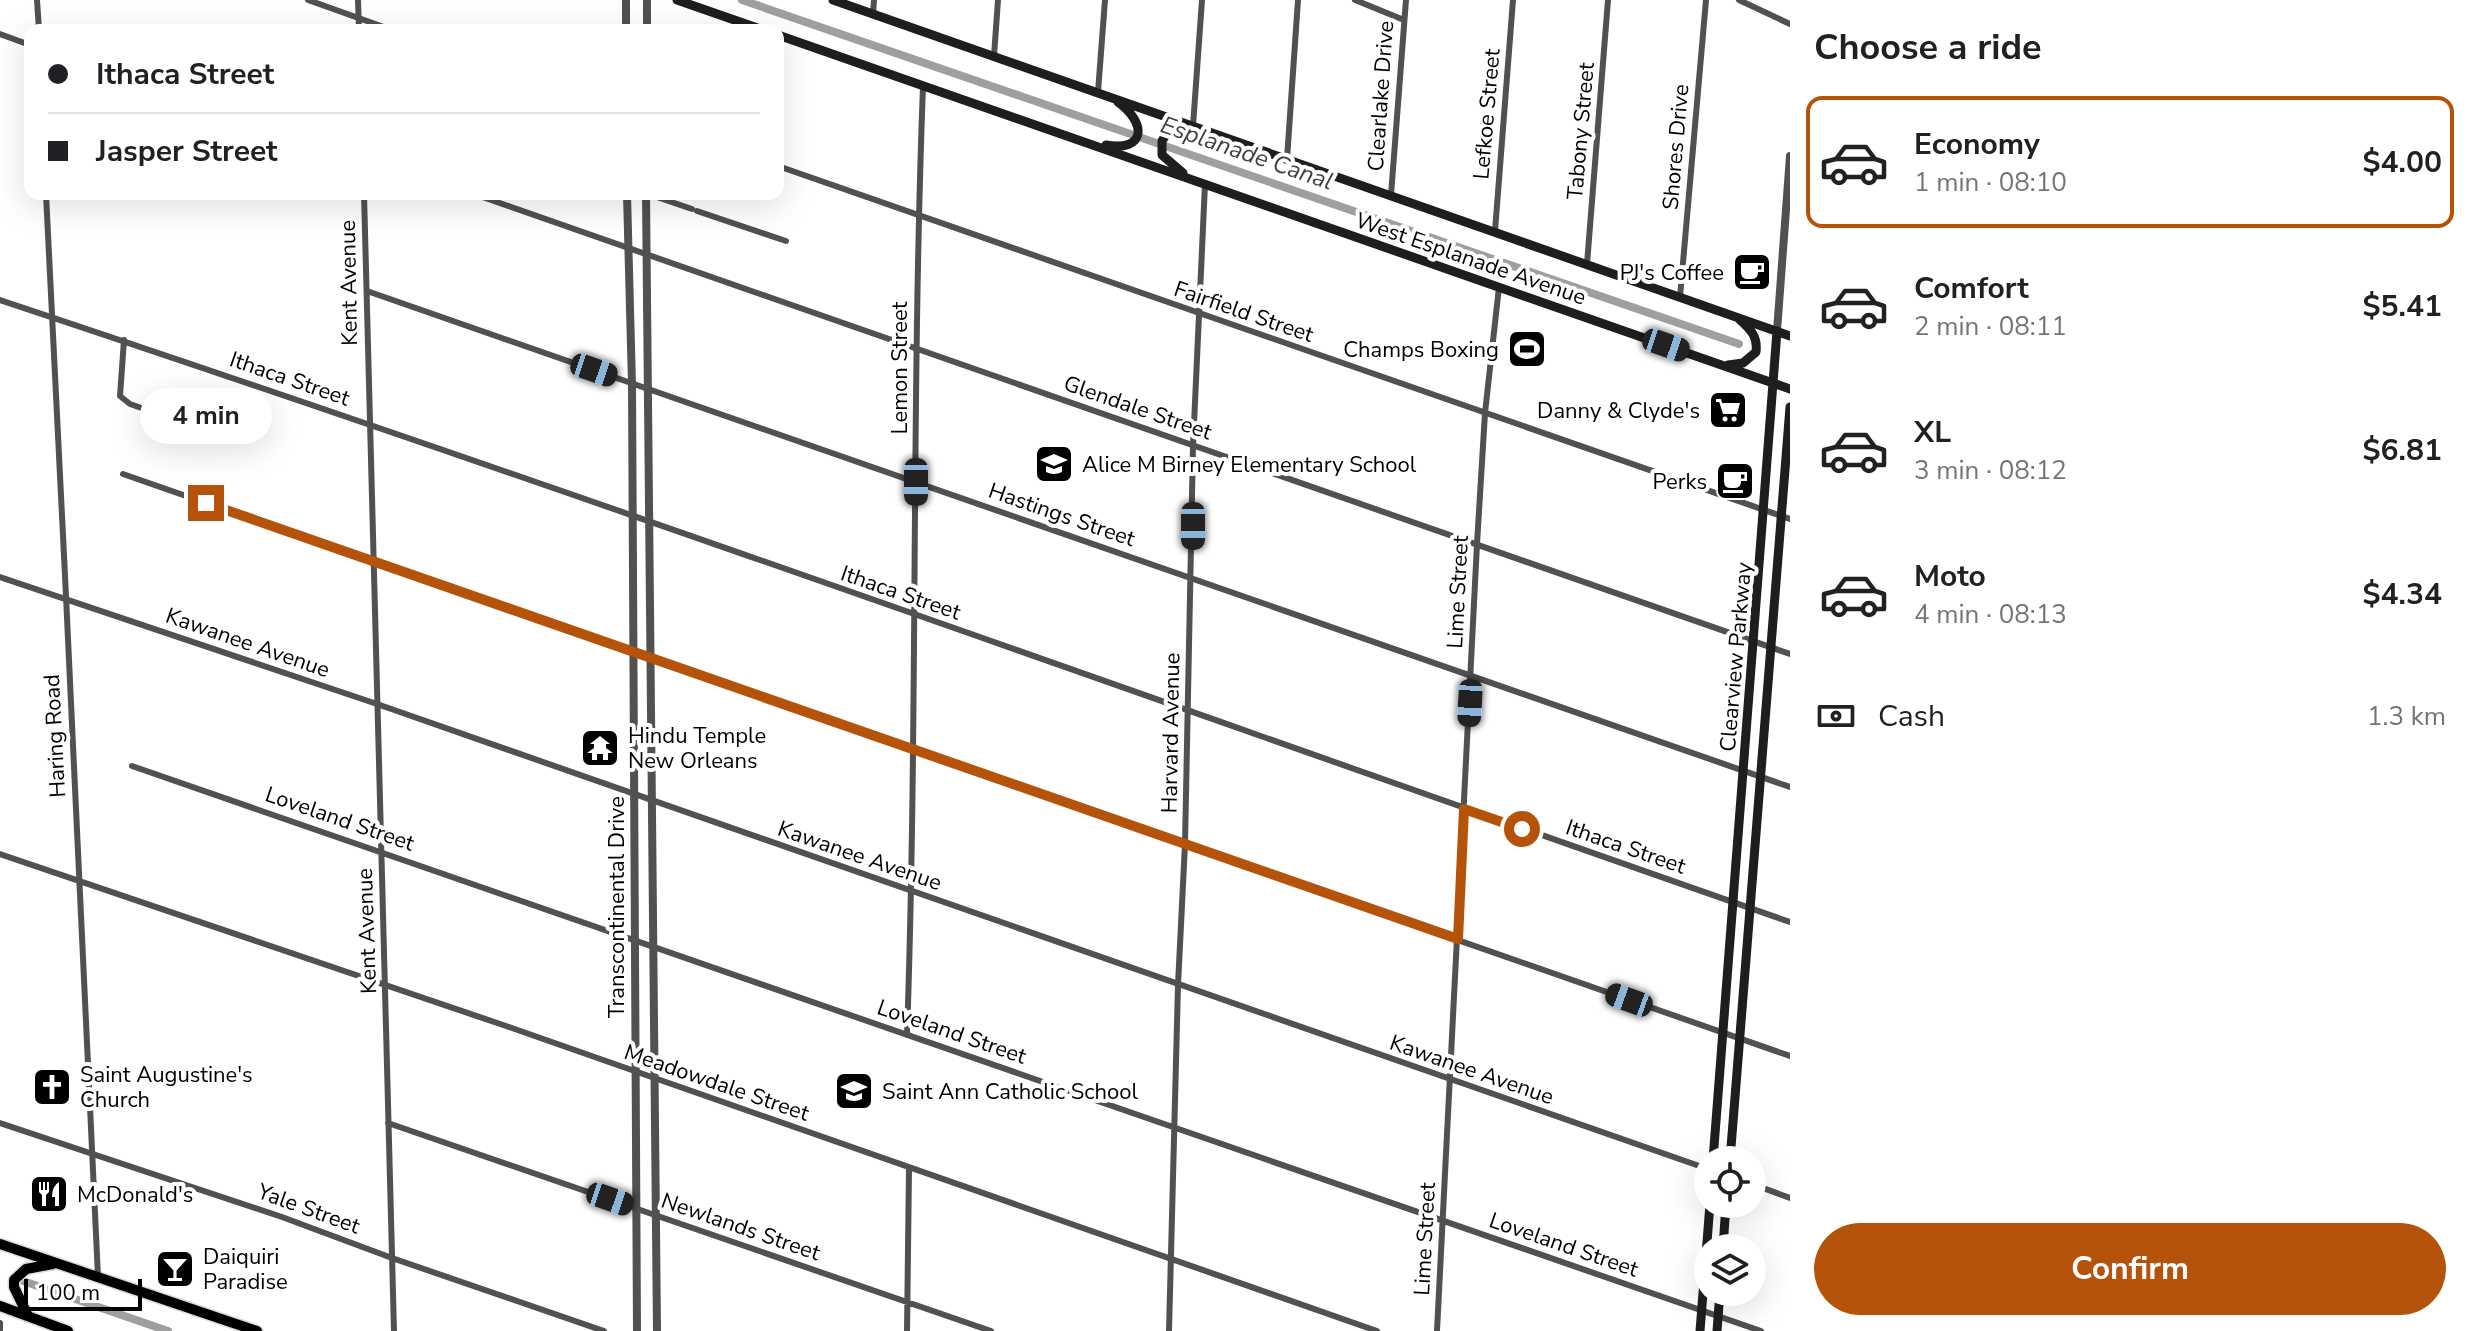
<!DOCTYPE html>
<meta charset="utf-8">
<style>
body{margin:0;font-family:"Nunito Sans",sans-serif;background:#f2f2f2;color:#202124;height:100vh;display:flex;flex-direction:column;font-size:30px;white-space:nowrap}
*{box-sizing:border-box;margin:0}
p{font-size:26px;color:#757577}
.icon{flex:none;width:44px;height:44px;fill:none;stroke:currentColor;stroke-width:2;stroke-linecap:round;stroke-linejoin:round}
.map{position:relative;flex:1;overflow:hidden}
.sheet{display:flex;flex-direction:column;background:#fff;width:680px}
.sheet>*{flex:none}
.banner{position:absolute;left:24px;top:24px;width:760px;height:176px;border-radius:16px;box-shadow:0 8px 32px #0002;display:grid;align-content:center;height:176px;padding:0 24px;background:#fff}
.tools{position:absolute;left:1694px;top:1146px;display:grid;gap:16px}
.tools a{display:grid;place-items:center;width:72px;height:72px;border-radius:50%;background:#fff;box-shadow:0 8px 32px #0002;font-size:40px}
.scale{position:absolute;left:24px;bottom:20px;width:118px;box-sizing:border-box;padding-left:8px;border:4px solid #000;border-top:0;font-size:22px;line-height:28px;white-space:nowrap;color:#000;-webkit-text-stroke:6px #fff;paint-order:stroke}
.end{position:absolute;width:36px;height:36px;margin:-18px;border:10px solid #b45309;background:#fff;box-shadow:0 0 0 4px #fff}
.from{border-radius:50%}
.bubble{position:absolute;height:56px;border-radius:28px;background:#fff;box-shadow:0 8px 32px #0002;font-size:26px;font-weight:700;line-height:56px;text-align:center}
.car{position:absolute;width:24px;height:48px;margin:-24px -12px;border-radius:10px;box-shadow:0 0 6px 2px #0007;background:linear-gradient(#222 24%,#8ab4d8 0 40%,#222 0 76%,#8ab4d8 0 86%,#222 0)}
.banner b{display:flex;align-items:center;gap:28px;height:76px;font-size:30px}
.banner b+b{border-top:2px solid #e0e0e0}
.banner i{width:20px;height:20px;background:#202124}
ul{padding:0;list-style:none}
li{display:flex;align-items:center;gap:24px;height:132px;margin:0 16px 12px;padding:0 8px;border:4px solid transparent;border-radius:16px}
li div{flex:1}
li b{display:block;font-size:30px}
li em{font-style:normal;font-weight:700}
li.active{border-color:#b45309}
li>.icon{width:72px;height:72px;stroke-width:1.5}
h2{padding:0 24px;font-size:36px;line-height:96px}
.pay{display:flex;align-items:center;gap:20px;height:88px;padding:0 24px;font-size:30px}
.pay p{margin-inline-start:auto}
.cta{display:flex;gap:16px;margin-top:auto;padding:16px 24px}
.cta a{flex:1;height:92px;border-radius:48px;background:#b45309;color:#fff;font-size:32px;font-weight:700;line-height:92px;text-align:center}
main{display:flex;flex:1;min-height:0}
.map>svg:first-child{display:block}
</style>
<main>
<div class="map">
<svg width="1790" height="1331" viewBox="0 0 1790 1331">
<rect width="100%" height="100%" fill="#fff"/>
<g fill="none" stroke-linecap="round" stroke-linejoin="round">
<path stroke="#9f9f9f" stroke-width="8" d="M742 0 1739 344
M23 1281 168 1331"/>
<g stroke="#dbdbdb" stroke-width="13">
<path id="primary" d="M0 1244 257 1331
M0 1306 68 1331
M28 1316 14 1287V1280L26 1269 53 1264"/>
</g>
<path stroke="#515151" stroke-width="6" d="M37 0 39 30
M308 0 392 30
M358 0 359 30
M1355 0 1404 20
M1739 0 1790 24
M873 14 874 0
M0 34 30 45
M994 56 998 0
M1098 92 1105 0
M1193 126 1202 0
M1287 159 1298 0
M778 166 1790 519
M46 194C63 555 84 916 98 1277
M364 194 394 1331
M474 194 1790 654
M648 194 692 209
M1391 195 1406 0
M697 211 786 241
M1495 231 1513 0
M1587 264 1608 0
M367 291 1790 787
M1680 297 1706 0
M0 300C599 499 1194 714 1790 922
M124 340 120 396 130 404 170 418
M123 474 1790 1056
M0 577 377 704 1708 1169
M132 766 1761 1331
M0 854 509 1027 1377 1331
M907 1035C918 719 911 402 923 86
M0 1123 282 1217 392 1258 604 1331
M388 1123 991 1331
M1752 1184 1790 1198
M0 1323V1331
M907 1331 909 1169
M1169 1331 1178 985 1185 844 1193 446 1205 184
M1437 1331 1477 544 1485 413 1499 287"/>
<path stroke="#515151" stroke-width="8" d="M626 0V30
M647 30V0
M627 194 632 384 637 1331
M646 194 657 1331
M1777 331 1790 156"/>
<path stroke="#1e1e1e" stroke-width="9" d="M677 0 763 30
M833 0 1790 336
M778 35 1790 389
M1106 145C1146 152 1147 123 1118 102
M1183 173 1162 155V141L1167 133 1184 130 1216 140
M1728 365 1743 363 1756 352C1758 336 1750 329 1739 319
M1713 1160 1777 331
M1730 1160 1790 407
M1723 1248 1726 1204
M1700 1331 1710 1204
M1717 1331 1720 1292"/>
<use href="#primary" stroke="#000" stroke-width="10"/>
</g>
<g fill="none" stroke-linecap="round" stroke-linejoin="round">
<path stroke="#b45309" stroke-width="10" d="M206 503 1458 939 1464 809 1522 829"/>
</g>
<defs>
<g id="cafe-square" transform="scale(2)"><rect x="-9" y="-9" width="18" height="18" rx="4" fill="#000" stroke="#fff"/><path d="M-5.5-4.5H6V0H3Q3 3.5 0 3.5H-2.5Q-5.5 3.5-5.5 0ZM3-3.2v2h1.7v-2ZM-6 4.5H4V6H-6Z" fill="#fff"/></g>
<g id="stadium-square" transform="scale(2)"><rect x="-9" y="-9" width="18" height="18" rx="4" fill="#000" stroke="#fff"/><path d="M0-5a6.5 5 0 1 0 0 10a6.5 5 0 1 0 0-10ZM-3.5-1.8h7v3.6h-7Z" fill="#fff"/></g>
<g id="supermarket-square" transform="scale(2)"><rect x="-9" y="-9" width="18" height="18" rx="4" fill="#000" stroke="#fff"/><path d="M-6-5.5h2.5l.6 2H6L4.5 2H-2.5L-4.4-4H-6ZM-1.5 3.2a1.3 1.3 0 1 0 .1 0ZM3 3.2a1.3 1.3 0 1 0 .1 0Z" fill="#fff"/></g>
<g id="school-square" transform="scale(2)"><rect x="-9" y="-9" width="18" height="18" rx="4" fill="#000" stroke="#fff"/><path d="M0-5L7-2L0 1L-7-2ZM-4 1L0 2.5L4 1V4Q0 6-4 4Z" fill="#fff"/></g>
<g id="temple-square" transform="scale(2)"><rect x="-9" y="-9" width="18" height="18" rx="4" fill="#000" stroke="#fff"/><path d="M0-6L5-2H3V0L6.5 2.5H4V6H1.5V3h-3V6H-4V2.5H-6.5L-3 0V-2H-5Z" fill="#fff"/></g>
<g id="church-square" transform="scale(2)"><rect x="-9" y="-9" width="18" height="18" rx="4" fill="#000" stroke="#fff"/><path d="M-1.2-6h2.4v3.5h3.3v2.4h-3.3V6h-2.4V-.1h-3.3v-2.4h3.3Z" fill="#fff"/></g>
<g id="restaurant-square" transform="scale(2)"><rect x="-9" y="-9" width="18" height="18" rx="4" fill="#000" stroke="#fff"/><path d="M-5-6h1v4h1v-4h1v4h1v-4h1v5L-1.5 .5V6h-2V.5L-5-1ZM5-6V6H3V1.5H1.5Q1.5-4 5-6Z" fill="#fff"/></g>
<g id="bar-square" transform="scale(2)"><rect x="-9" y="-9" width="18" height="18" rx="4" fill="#000" stroke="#fff"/><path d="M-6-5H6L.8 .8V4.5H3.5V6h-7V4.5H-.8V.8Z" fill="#fff"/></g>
</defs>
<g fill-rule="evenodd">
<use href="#cafe-square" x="1752" y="272"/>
<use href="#stadium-square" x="1527" y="349"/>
<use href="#supermarket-square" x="1728" y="410"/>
<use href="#school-square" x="1054" y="464"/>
<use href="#cafe-square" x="1735" y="481"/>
<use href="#temple-square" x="600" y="748"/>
<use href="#church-square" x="52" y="1087"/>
<use href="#school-square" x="854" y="1091"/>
<use href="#restaurant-square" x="49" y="1194"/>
<use href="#bar-square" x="175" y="1269"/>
</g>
<g text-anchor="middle" stroke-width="8" stroke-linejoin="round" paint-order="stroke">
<g font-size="22" fill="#000" stroke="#fff">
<text transform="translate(1380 96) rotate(-86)" y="8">Clearlake Drive</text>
<text transform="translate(1486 114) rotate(-85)" y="8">Lefkoe Street</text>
<text transform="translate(1580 131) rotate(-85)" y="8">Tabony Street</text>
<text transform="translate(1675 147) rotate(-85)" y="8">Shores Drive</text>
<text transform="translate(1471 258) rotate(19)" y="8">West Esplanade Avenue</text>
<text transform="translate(348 283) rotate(-91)" y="8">Kent Avenue</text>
<text transform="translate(1244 311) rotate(19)" y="8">Fairfield Street</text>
<text transform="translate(899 368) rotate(-90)" y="8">Lemon Street</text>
<text transform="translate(290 378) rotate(19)" y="8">Ithaca Street</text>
<text transform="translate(1138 407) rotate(19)" y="8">Glendale Street</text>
<text transform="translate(1062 514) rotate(19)" y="8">Hastings Street</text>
<text transform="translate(901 592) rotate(19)" y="8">Ithaca Street</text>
<text transform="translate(1457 592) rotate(-87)" y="8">Lime Street</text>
<text transform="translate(248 642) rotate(19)" y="8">Kawanee Avenue</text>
<text transform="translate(1735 657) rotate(-85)" y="8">Clearview Parkway</text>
<text transform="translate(1170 733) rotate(-89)" y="8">Harvard Avenue</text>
<text transform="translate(54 736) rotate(-93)" y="8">Haring Road</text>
<text transform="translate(340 818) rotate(19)" y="8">Loveland Street</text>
<text transform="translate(1626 846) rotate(19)" y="8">Ithaca Street</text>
<text transform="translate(860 855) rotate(19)" y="8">Kawanee Avenue</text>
<text transform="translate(616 907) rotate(-90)" y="8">Transcontinental Drive</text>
<text transform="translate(366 931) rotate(-92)" y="8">Kent Avenue</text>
<text transform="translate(952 1031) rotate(19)" y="8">Loveland Street</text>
<text transform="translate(1472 1069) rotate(19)" y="8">Kawanee Avenue</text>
<text transform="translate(717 1082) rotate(19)" y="8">Meadowdale Street</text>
<text transform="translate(309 1208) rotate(20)" y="8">Yale Street</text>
<text transform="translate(741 1226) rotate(19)" y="8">Newlands Street</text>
<text transform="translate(1424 1239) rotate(-87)" y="8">Lime Street</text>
<text transform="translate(1564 1244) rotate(19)" y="8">Loveland Street</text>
</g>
<g font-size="22" fill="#000" stroke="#fff" text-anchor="start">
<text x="1724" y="280" text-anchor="end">PJ's Coffee</text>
<text x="1499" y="357" text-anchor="end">Champs Boxing</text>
<text x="1700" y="418" text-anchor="end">Danny &amp; Clyde's</text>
<text x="1082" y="472">Alice M Birney Elementary School</text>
<text x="1707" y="489" text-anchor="end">Perks</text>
<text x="628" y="743">Hindu Temple<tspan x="628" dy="25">New Orleans</tspan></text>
<text x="80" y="1082">Saint Augustine's<tspan x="80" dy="25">Church</tspan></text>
<text x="882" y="1099">Saint Ann Catholic School</text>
<text x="77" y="1202">McDonald's</text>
<text x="203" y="1264">Daiquiri<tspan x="203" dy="25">Paradise</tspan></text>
</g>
<g font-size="24" font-style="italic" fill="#404040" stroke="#fff">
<text transform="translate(1247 153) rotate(19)" y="8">Esplanade Canal</text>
</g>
</g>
</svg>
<div class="tools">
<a><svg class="icon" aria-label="locate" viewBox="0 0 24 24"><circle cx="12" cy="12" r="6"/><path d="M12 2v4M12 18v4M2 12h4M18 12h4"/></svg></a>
<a><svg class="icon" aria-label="layers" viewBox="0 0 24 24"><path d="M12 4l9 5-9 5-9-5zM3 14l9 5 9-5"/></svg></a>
</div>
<div class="scale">100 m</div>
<i class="end from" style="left:1522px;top:829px"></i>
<i class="end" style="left:206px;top:503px"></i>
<div class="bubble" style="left:140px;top:388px;width:132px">4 min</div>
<i class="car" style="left:1666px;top:345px;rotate:109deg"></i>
<i class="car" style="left:594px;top:370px;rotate:109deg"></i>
<i class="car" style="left:916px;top:482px;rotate:180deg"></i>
<i class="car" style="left:1193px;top:526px;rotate:180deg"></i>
<i class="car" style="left:1470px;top:703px;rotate:183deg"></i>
<i class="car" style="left:1629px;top:1000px;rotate:290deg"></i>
<i class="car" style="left:610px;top:1199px;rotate:109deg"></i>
<div class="banner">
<b><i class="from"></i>Ithaca Street</b>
<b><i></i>Jasper Street</b>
</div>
</div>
<section class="sheet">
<h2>Choose a ride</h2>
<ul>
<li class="active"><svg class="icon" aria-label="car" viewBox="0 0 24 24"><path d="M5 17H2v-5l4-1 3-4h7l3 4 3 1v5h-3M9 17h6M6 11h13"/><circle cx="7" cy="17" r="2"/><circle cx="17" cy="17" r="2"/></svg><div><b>Economy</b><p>1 min · 08:10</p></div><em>$4.00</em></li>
<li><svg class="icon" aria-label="car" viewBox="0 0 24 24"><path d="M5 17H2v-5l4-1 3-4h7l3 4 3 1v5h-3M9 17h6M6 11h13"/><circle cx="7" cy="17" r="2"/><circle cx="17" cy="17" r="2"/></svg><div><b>Comfort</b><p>2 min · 08:11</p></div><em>$5.41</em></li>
<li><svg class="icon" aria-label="car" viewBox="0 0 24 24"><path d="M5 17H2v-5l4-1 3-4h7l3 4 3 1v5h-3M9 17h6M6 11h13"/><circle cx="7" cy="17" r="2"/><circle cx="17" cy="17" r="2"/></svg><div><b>XL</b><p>3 min · 08:12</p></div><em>$6.81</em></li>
<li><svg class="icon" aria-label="car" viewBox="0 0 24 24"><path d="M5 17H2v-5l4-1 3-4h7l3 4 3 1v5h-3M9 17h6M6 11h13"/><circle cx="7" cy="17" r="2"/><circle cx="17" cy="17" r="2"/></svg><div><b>Moto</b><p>4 min · 08:13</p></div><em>$4.34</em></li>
</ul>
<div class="pay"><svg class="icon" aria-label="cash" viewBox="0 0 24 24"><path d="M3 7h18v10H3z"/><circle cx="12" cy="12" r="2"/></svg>Cash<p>1.3 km</p></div>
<div class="cta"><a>Confirm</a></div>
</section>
</main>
